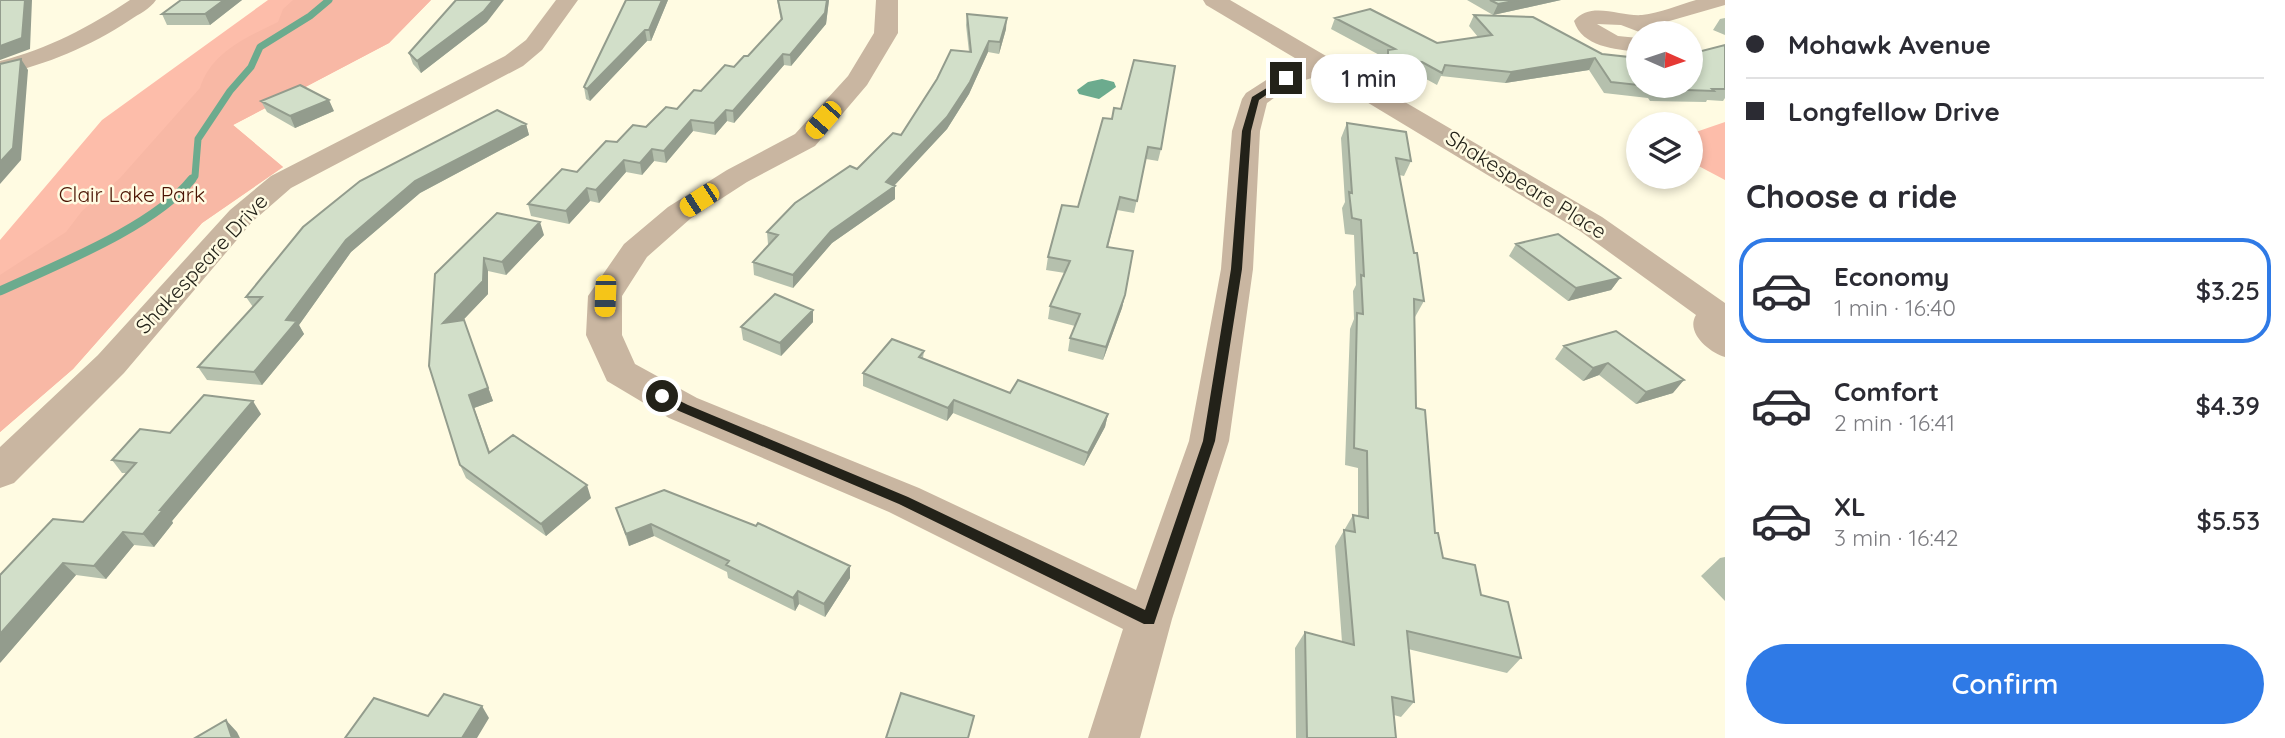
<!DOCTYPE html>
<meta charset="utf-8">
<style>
body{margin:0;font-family:Quicksand,sans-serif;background:#f2f2f3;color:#2b2b33;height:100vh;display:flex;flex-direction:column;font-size:26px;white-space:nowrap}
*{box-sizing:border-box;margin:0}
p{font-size:23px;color:#7c7c81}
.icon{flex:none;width:38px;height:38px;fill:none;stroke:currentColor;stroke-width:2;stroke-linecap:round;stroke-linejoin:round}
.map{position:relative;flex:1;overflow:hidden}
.drawer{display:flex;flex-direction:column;background:#fff;width:560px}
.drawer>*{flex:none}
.guide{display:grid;align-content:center;height:154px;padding:0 21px;background:#fff}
.needle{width:46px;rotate:93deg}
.fabs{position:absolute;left:1626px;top:21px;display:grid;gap:14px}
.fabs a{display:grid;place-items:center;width:77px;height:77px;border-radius:50%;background:#fff;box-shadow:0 4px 10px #0003;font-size:35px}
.end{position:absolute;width:32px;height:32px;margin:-16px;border:9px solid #232219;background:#fff;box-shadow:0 0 0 4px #fff}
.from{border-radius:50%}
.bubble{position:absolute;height:49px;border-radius:24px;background:#fff;box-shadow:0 4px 10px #0003;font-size:23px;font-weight:600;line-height:49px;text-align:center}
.car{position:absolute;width:21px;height:42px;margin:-21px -10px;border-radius:9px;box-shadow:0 0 5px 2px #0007;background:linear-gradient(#f5c518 24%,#345 0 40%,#f5c518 0 76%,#345 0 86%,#f5c518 0)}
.guide b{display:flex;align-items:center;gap:24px;height:66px;font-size:26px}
.guide b+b{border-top:2px solid #e1e1e2}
.guide i{width:18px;height:18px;background:#2b2b33}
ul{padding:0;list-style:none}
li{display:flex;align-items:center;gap:21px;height:105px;margin:0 14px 10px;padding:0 7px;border:4px solid transparent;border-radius:28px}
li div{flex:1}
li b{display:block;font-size:26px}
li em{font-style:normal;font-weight:600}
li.on{border-color:#2f7ae6}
li>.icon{width:63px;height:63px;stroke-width:1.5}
h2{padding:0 21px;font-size:32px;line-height:84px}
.primary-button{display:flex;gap:14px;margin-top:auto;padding:14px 21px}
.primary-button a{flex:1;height:80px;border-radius:42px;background:#2f7ae6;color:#fff;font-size:28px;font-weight:600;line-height:80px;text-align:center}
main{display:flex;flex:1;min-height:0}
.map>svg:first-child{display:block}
</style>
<main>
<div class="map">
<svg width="1725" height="738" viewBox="0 0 1725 738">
<rect width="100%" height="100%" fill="#fffbe2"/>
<path fill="#fdbdaa" d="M268 0H431L389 43 233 125 283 167 202 223 73 369 0 432V240L102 120Z
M1725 122V180L1691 162 1690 134Z"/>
<path fill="#f8b8a5" d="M293 0H431L389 43 233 125 283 167 202 223 73 369 0 432V275L66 232 82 211 120 178 200 88C211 52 247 37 278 22L283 9Z"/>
<path fill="#6cab8e" d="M1102 79 1114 82 1116 87 1099 99 1079 94 1077 90 1088 82Z"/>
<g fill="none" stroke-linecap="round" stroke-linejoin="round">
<path stroke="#6cab8e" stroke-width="7" d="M191 181 195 176 198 139 230 91 251 67 260 47 310 16 329 0"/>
<path stroke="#6cab8e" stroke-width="9" d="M0 291C56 265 154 227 192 179"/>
<path fill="#c9b6a1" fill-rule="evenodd" d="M130 0H156C150 9 139 14 130 20 89 47 48 64 0 75V61C48 49 89 27 130 0Z
M556 0H578L542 50 523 66 291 188 252 222 124 373 14 483 0 488V447L98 355 230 210 271 176 505 56 526 40Z
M876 0H898V33L867 85 815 146 747 182 690 219 647 257 622 296V335L635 364 697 398 919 488 1136 590 1189 441 1221 269 1232 131 1242 99 1246 93 1277 73 1305 64 1206 5 1203 0H1230L1602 217 1725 303V357C1710 353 1685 333 1696 315L1580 231 1322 75 1295 83 1267 103 1260 131 1253 269 1229 441 1172 619 1140 738H1088L1123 629 889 512 669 418 607 381 586 335 588 296 624 244 668 207 727 170 795 134 848 76 874 33Z
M1696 0H1725V5L1659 24 1668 33H1642L1621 25 1597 24 1618 36 1638 38V52C1615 49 1582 47 1574 21 1590 0 1622 17 1642 15 1660 13 1678 5 1696 0Z"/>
</g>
<path fill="#b5c0ad" d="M181 0H242L210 25H167L162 14Z
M626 0H668L651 41H647L590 101 586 99 584 87Z
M777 0H829L826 24 791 66 784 65 734 123 727 121 715 135 693 131 666 163 654 161 642 175 626 172 599 203 590 201 569 224 531 216 528 204 577 172 617 142 646 127 677 109 748 56 781 21Z
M1467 0H1561L1493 15Z
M967 14 1006 29 999 54 988 52 969 94 947 129 894 186H895V199L832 243 793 288 754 275 753 262 769 245 768 244 767 232 857 169 901 135 969 52 966 25Z
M1474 15 1602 54 1638 58V86H1690L1725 45V98L1723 101 1707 100 1706 102 1650 101 1648 98 1604 93 1589 70 1505 83 1441 76 1437 85 1417 74 1383 70V62L1385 58 1331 29 1335 18 1437 43 1478 37 1469 26Z
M1725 18V35L1713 30 1720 19Z
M487 22 421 73 413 64 409 53Z
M261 101 334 111 295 128 267 112Z
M1103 118 1161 149 1158 161 1146 159 1134 213 1117 210 1108 247 1125 295 1122 308 1103 360 1068 351 1070 338 1075 326 1048 319 1050 306 1065 273 1046 270 1048 257 1078 207Z
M1347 123 1411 161 1404 176 1399 175 1424 301 1415 317 1416 408 1435 533 1443 558 1481 595 1521 658 1507 673 1408 649 1414 702 1401 717 1394 715 1396 738H1296L1295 648 1305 632 1342 642 1335 546 1353 515 1358 516V468L1345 465 1350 329 1354 319 1353 291 1356 285 1354 235 1345 234 1342 208 1345 202 1341 138Z
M526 124 529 135 420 193 351 252 299 325 304 334 262 385 207 380 198 367 253 307 246 297Z
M544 235 506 275 488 271V294L463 320 493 401 474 408 490 452 591 498 546 536 466 478 460 465 435 274Z
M1516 244 1620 278 1611 290 1568 301 1509 256Z
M813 310V322L781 356 743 340 741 327Z
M1616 331 1673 393 1636 404 1599 375 1583 381 1555 359 1564 346Z
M924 351 923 358 1010 393 1108 414 1105 427 1084 466 953 413 947 421 863 386V373Z
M261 414 172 521 173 523 154 547 134 545 106 579 76 575 0 663 83 522 126 473H122L112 460 170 433Z
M616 508 756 526 850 566V578L825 617 799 604 795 611 728 578 727 572 654 536 629 546Z
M1725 557V601L1701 576 1720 558Z"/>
<path fill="#939c8d" d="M25 0H32L30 49 0 60V46Z
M224 0H242L210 25 205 14Z
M493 0H504L487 22 421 73 417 61Z
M662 0H668L651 41 649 30Z
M827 0H829L826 24 791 66 790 55Z
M1519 0H1561L1493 15 1498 4Z
M1007 18 1006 29 999 54 1000 42Z
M645 30 647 41 590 101 587 89Z
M989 41 988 52 969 94 947 129 890 190 895 186V199L832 243 793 288V275L831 231 886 182Z
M783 54 784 65 734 123 733 111Z
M1595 58 1589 70 1505 83 1511 72Z
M21 59 28 70 21 160 0 184V162Z
M329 100 334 111 295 128 290 116Z
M726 110 727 121 715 135 714 123Z
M691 120 693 131 666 163 664 151Z
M526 124 529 135 420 193 351 252 299 325 304 334 262 385 254 372 286 320 346 240 415 181Z
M652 149 654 161 642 175 640 163Z
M624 160 626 172 599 203 596 190Z
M587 188 590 201 569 224 566 211Z
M540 222 544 235 506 275 502 262Z
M484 258 488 271V294L448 336 443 323Z
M1620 278 1611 290 1568 301 1576 288Z
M1125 295 1122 308 1103 360 1106 347Z
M813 310V322L781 356 780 343Z
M464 320 493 401 474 408 495 466 469 395Z
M1608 363 1599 375 1583 381 1593 368Z
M1684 380 1673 393 1636 404 1646 392Z
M954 400 953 413 947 421 948 408Z
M253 401 261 414 172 521 173 523 154 547 143 534 160 510Z
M1108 414 1105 427 1084 466 1088 453Z
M587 485 591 498 546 536 541 524Z
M651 524 654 536 629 546 626 534Z
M123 532 134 545 106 579 94 566Z
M63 563 76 575 0 663V634Z
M850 566V578L825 617 824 604Z
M798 591 799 604 795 611 793 598Z
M482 706 489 718 477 738H462Z
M226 720 237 732 240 738H232Z"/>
<path fill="#d2dfc9" stroke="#939c8d" stroke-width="2" d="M0 0H25L22 38 0 46Z
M181 0H224L205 14H162Z
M456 0H493L484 11 417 61 409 53Z
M626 0H662L649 30H645L587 89 584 87Z
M778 0H827L825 13 790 55 783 54 733 111 726 110 714 123 691 120 664 151 652 149 640 163 624 160 596 190 587 188 566 211 528 204 562 169 577 172 606 141 617 142 633 125 646 127 666 107 677 109 694 90 701 91 725 65 734 67 744 56H748L782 19Z
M1490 0H1519L1498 4Z
M1370 9 1437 43 1492 35 1474 15 1533 17 1602 54 1638 58V85L1611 82 1595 58 1511 72 1445 65 1442 73 1422 62 1388 59V50L1395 49 1335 18Z
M967 14 1007 18 1000 42 989 41 970 82 947 117 886 182 895 186 831 231 793 275 753 262 778 235 767 232 795 203 850 166 857 169 893 133 901 135 937 79 951 50 971 52Z
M1725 45V89H1712L1714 91 1657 89 1656 87 1647 86H1690V54Z
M21 59 13 148 0 162V64Z
M1134 60 1175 66 1161 149 1148 147 1137 201 1120 197 1107 247 1133 251 1125 295 1106 347 1070 338 1080 314 1050 306 1070 261 1048 257 1062 205 1078 207 1103 118 1112 119 1114 108 1121 109Z
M300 85 329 100 290 116 261 101Z
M497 110 526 124 415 181 346 240 286 320 297 321 254 372 198 367 262 297H246L303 227 360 181Z
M1347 123 1406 132 1411 161 1396 158 1414 253H1417L1424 301 1414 299 1416 408 1425 410 1435 533H1438L1443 558 1475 565 1481 595 1508 602 1521 658 1407 631 1414 702 1392 697 1396 738H1307L1305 632 1354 645 1344 530 1355 532 1353 515 1368 518 1367 451 1354 448 1357 313 1363 314 1361 275 1364 276 1361 220 1352 218 1349 192 1352 193Z
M497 213 540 222 502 262 484 258 483 281 443 323 464 320 488 388 469 395 489 453 513 435 587 485 541 524 460 465 429 366 435 274Z
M1558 234 1620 278 1576 288 1516 244Z
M775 294 813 310 780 343 741 327Z
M1616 331 1684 380 1646 392 1608 363 1593 368 1564 346Z
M892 339 924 351 919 357 1010 393 1018 380 1108 414 1088 453 954 400 948 408 863 373Z
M204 395 253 401 160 510H163L143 534 123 532 94 566 63 563 0 634V575L53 519 83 522 136 463 112 460 140 429 170 433Z
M664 490 756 526 758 523 850 566 824 604 798 591 793 598 726 565 729 561 651 524 626 534 616 508Z
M901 693 974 716 968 738H886Z
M444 694 482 706 462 738H345L374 698 428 716Z
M226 720 232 738H195Z"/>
<path fill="#232219" d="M1286 76 1288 80 1259 100 1251 131 1242 269 1215 441 1154 624H1144L899 504 679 411 656 396 662 392 688 405 908 497 1145 610 1203 441 1231 269 1242 131 1252 97Z"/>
<g text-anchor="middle" stroke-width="5" stroke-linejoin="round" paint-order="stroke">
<g font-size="21" fill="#232219" stroke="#fffbe2">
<text transform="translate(1526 185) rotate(32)" y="7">Shakespeare Place</text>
<text transform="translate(202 264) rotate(-47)" y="7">Shakespeare Drive</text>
</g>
<g font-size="21" fill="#4b1403" stroke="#fffbe2">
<text x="132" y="202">Clair Lake Park</text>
</g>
</g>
</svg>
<div class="fabs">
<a><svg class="needle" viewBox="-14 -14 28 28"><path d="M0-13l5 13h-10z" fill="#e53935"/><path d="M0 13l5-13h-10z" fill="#7c7c81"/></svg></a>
<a><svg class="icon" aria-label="layers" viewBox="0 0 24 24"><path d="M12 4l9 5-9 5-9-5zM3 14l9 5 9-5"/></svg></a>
</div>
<i class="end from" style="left:662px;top:396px"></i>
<i class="end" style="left:1286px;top:78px"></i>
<div class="bubble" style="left:1311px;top:54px;width:116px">1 min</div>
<i class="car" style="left:823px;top:120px;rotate:221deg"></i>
<i class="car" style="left:699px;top:200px;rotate:237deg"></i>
<i class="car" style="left:605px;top:296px;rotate:182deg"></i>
</div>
<section class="drawer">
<div class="guide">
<b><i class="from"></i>Mohawk Avenue</b>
<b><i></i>Longfellow Drive</b>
</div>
<h2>Choose a ride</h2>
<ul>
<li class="on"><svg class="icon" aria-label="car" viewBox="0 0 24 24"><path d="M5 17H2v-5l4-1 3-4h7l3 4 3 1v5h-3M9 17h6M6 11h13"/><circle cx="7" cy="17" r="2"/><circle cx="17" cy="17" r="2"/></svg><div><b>Economy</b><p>1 min · 16:40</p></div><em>$3.25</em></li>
<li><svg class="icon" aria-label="car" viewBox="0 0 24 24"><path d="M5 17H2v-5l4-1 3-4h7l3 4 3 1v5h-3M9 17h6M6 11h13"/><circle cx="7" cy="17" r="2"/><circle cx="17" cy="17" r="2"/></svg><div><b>Comfort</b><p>2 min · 16:41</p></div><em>$4.39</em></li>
<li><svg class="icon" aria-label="car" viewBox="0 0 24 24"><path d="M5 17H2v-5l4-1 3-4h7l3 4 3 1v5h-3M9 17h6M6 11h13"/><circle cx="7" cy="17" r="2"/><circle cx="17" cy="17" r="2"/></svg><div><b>XL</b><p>3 min · 16:42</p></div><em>$5.53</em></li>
</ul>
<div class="primary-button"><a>Confirm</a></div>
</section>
</main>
